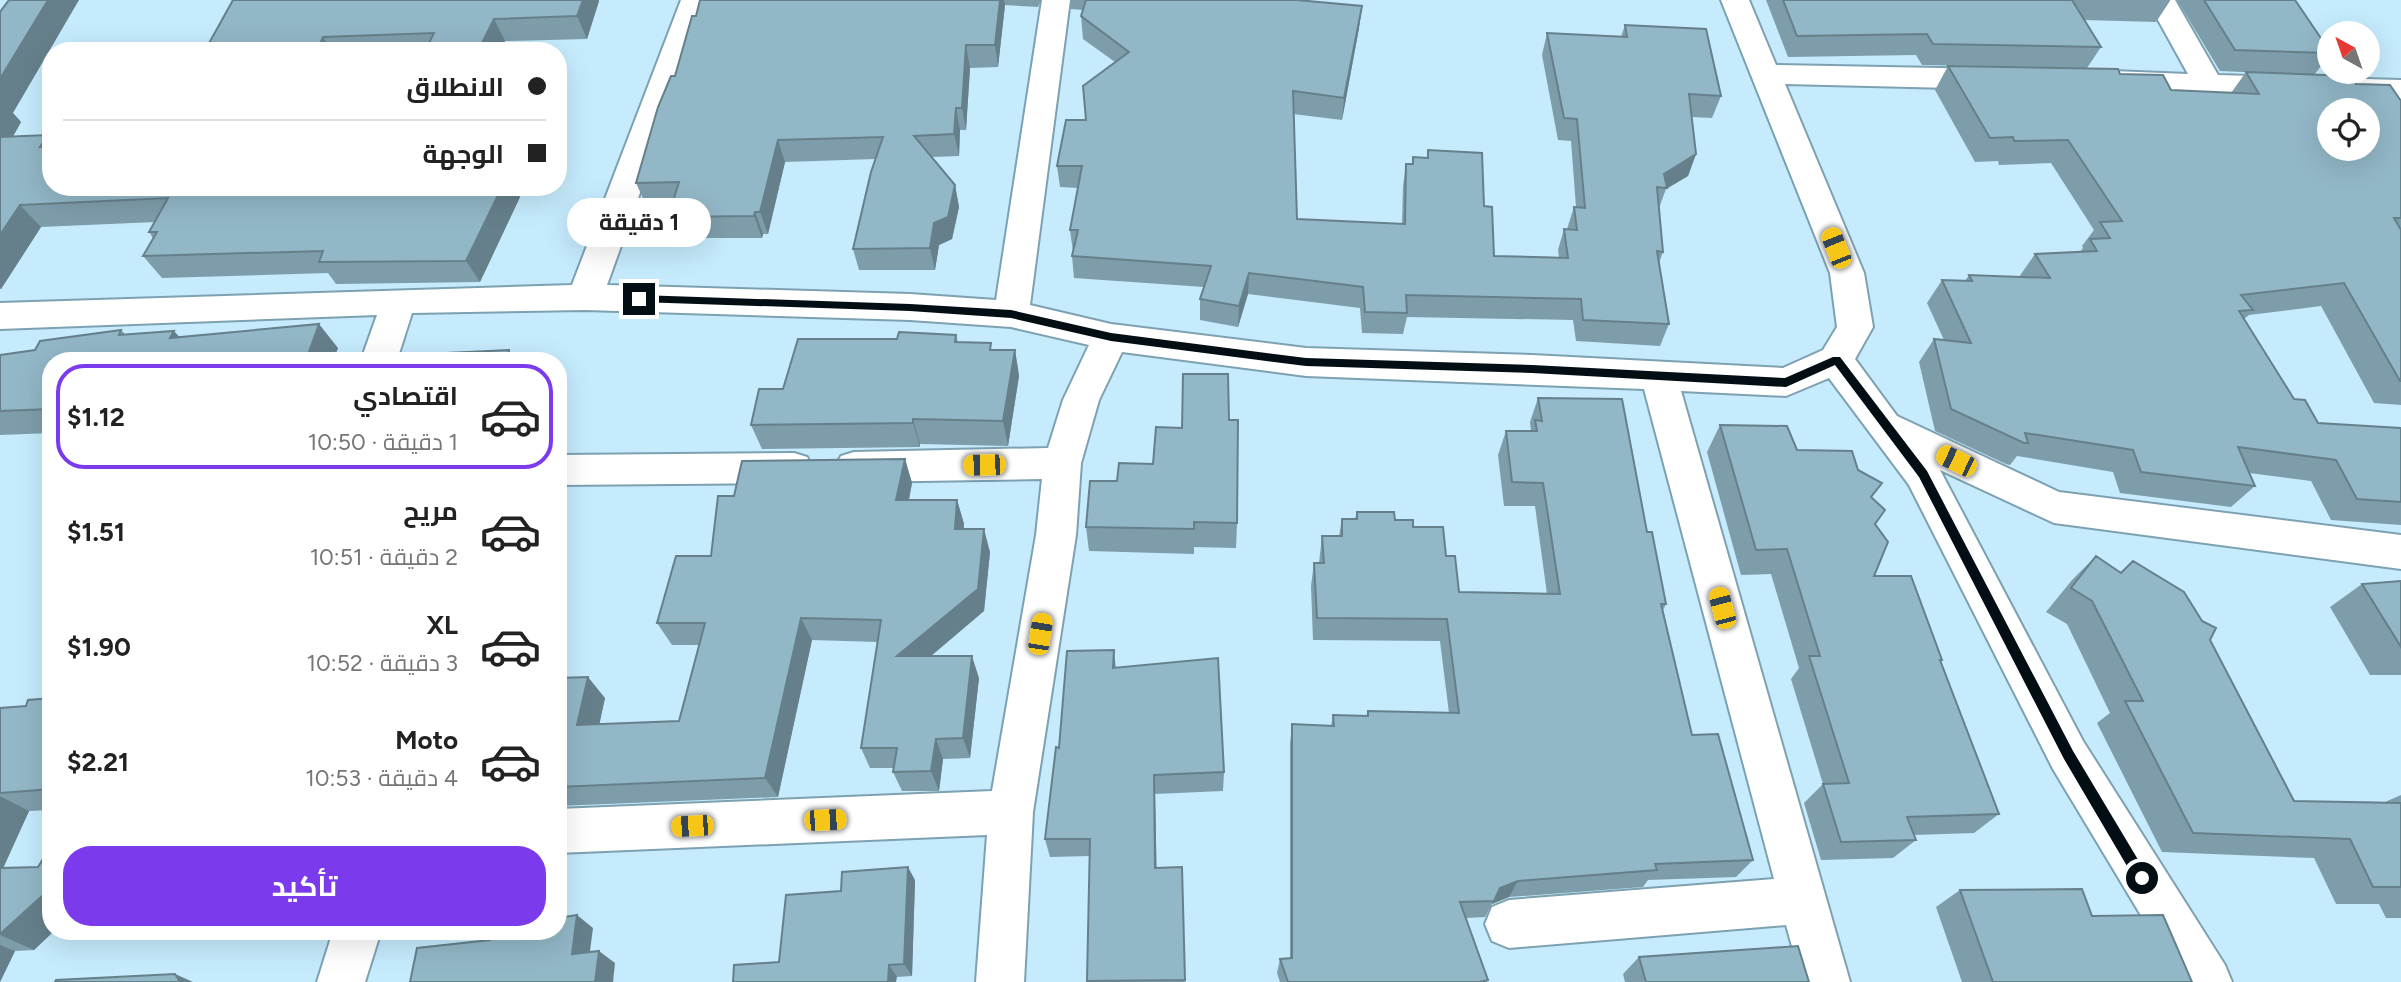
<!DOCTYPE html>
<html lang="ar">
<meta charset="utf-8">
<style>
body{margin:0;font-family:Figtree,Cairo,sans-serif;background:#f2f2f2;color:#222;direction:rtl;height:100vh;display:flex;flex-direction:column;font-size:26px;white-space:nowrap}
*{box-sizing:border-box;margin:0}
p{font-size:23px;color:#767676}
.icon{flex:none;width:38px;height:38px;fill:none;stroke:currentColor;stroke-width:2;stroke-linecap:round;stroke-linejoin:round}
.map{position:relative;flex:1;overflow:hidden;direction:ltr}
.side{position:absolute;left:42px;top:352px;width:525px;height:588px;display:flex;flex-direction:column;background:#fff;border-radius:28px;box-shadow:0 7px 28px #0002;direction:rtl}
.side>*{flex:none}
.hud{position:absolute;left:42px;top:42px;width:525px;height:154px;border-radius:28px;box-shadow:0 7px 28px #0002;direction:rtl;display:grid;align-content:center;height:154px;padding:0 21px;background:#fff}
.needle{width:46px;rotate:320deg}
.buttons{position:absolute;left:2317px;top:21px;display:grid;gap:14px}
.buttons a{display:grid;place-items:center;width:63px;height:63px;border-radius:50%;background:#fff;box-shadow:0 7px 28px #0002;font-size:35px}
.end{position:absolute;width:32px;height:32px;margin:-16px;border:9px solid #030e14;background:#fff;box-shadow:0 0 0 4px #fff}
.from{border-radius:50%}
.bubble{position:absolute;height:49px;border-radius:24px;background:#fff;box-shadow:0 7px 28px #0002;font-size:23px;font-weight:700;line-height:49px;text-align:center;direction:rtl}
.car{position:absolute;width:21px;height:42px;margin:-21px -10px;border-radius:9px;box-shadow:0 0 5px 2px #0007;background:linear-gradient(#f5c518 24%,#345 0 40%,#f5c518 0 76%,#345 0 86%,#f5c518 0)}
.hud b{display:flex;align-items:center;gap:24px;height:66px;font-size:26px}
.hud b+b{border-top:2px solid #e0e0e0}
.hud i{width:18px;height:18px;background:#222}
ul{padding:12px 0 0;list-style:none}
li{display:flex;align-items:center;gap:21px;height:105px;margin:0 14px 10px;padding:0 7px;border:4px solid transparent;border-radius:28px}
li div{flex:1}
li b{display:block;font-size:26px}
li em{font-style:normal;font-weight:700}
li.active{border-color:#7c3aed}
li>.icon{width:63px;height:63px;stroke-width:1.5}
.cta{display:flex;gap:14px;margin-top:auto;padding:14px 21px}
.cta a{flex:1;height:80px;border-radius:28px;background:#7c3aed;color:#fff;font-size:28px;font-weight:700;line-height:80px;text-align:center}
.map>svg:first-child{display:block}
</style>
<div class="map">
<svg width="2401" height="982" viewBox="0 0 2401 982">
<rect width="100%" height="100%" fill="#c5ebfc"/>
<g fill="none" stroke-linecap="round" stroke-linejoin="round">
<g stroke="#7da1b1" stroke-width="4">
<path id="minor" d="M681 0H709L607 285 910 294 996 300 1042 0H1070L1030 305 1111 324 1306 348 1532 355 1783 368 1823 350 1837 327 1830 273 1721 0H1749L1776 65 1993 69 2004 72 2008 79 2004 86 1993 89 1785 84 1864 273 1873 327 1855 359 1897 416 2059 492 2401 535V569L2054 523 1940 470 2083 741 2225 965 2232 982H2181L2053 769 1909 485 1829 378 1786 396 1681 391 1850 982H1802L1786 925 1509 948 1492 941 1485 924 1492 907 1509 900 1774 879 1644 389 1306 376 1122 352 1099 400 1081 463 1076 535 1033 812 1024 982H976L987 835 558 853V809L992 791 1036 535 1042 479 854 482 841 478 835 467 841 456 854 452 1048 448 1063 400 1089 345 1011 327 910 320 585 310 412 313 397 360H361L377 315 0 329V303L572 285Z
M2147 0H2175L2218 75 2401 80V100L2113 91 2102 88 2098 81 2102 74 2113 71 2188 74Z
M794 453 807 457 813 468 807 479 794 483 558 485V455Z
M333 931H381L365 982H317Z"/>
</g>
<use href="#minor" fill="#fff" fill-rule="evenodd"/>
</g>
<path fill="#7e9dab" d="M700 0H1041L1038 7 1005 5 998 67 970 68 966 130H960L959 156 932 157 955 185 959 207 952 239 939 245 935 270H859L853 249 875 159 785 162 768 234H763L762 238H677L668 217 672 204 646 205 636 183 675 76 696 16Z
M1071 0H1297L1362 6 1359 28 1342 120 1293 114 1297 219 1402 224 1403 186 1406 164H1412L1413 157 1427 158 1428 150 1484 206 1494 256 1559 257 1558 250 1564 229H1567L1574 207H1576L1571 141 1558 140 1542 55 1547 33 1621 37 1625 25 1721 96 1712 118 1692 117 1696 154 1688 176 1666 189 1659 208 1663 252 1659 263 1669 324 1660 346 1576 341 1573 320 1407 317 1403 334 1362 333 1360 308 1248 294 1238 327 1200 320V299L1204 287 1074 278 1072 256 1073 252 1070 230 1078 188 1060 187 1057 166 1086 120 1115 62 1083 39 1081 16 1083 10 1071 9Z
M1766 0H2170V1L2156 22 2084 20 2101 47 2087 68 1922 65 1916 55 1788 57Z
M2177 0H2295L2329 50V56L2314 75 2220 71Z
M599 1 587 39 505 41 501 51H198Z
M0 12 13 113 21 122 13 136 51 187 520 197 480 282 336 284 328 273 162 278 143 256 153 238 149 232 155 222 41 227 1 289H0Z
M1948 66 2120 74 2171 90 2231 93 2246 72 2356 84 2401 101V405L2374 403 2321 306 2249 315 2244 319 2294 399 2318 423 2401 428V525L2331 520 2311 481 2249 473 2255 486 2231 507 2120 493 2113 472 2017 456 2010 465 2006 464 1935 431 1919 362 1934 339 1944 340 1927 303 1942 280 1965 281 1969 275 2019 277 2035 254 2080 252 2083 248 2082 246 2094 230 2051 163 1999 165 1998 161 1975 162 1935 90Z
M121 330 125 334 338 348 333 360H51V433L0 435V355L35 350Z
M956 335 958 342 992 350H1015L1019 376 1008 446 920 444V447L762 449 751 425 783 389Z
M1538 398 1647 532 1666 604 1663 610 1692 735 1753 860 1736 877 1648 880 1643 887 1509 897 1492 904 1485 917 1466 918 1488 980 1487 982H1280L1277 973 1280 959 1290 958V744L1292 724 1331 726 1333 715 1366 716 1368 711 1449 713 1440 641 1313 640 1311 586 1314 563H1319L1322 536H1339L1342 519H1355L1357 512 1395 520 1413 527 1446 556 1459 592 1547 594 1535 506H1504L1498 455 1506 431H1531L1530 422Z
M1229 420 1237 523 1236 548 1194 547V554L1089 551 1086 527 1117 481 1153 464 1182 428Z
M1720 425 1858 470 1882 483 1871 497 1875 524 1874 576 1942 660 1941 662 1999 814 1974 833 1914 835 1916 840 1893 858 1821 860 1804 803 1823 784 1791 679 1799 668 1771 574 1741 575 1707 452Z
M905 459 912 483 909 500H957L964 524 963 529 990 552 984 611 931 656 979 678 970 758 943 759 939 791H902L893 772 894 768H870L861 748 877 642 812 640 778 797 558 806V678L605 698 599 724 679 721 699 645H672L657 623 711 556 734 496Z
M2096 556 2120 573 2133 561 2210 640 2294 801 2385 802 2401 795V918H2386L2379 904H2336L2314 858 2162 852 2097 723 2110 713 2067 624 2046 612 2072 580Z
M2401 581V675H2370L2330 607 2362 584Z
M1116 668 1224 772 1223 791 1155 794 1156 868 1182 867 1185 982H1087L1090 856 1050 857 1045 839 1059 748Z
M51 698V810L29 811 3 868 38 867 51 846V931H54L34 950 15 951 0 982V708L26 706Z
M915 880 912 976 897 977 779 962 841 891Z
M1960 890 2092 916 2192 982H1962L1936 907Z
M1639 957 1809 982H1625L1623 974Z"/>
<path fill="#66808b" d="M48 0H79L13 113 21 122 0 160V79Z
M583 0H599V1L587 39 577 16Z
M1000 0H1004L1005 5 998 67 995 45Z
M1362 6 1359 28 1342 120 1344 98Z
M494 19 505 41 501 51H478Z
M323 37 332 51H317Z
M966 45 970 68 966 130 962 108Z
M956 108 960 130 959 156 954 134Z
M48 135 51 137V158L40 147Z
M778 140 785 162 768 234 760 212Z
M1696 154 1688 176 1666 189 1664 174Z
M955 185 959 207 952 239 939 245 935 270 930 248 934 223Z
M502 187H514L520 197 480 282 466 261Z
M20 205 41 227 1 289 0 288V235Z
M755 212 763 234 762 238 754 216Z
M1249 273 1248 294 1238 327 1239 306Z
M319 324 338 348 333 360H306Z
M174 331 196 355 170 338Z
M509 350 516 360H505Z
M1015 350 1019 376 1008 446 1003 421Z
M913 419 920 444V447L913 423Z
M905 459 912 483 904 524 896 500Z
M957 500 964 524 962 553 955 529Z
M984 529 990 552 984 611 906 677 897 656Z
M801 618 812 640 778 797 765 778Z
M1114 650 1116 671 1113 668Z
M972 656 979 678 970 758 963 738Z
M588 677 605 698 595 745 577 725Z
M936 739 943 759 939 791 931 771Z
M1154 775 1155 794 1157 885 1155 868Z
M0 796 29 811 0 875Z
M908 867 915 880 912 976 904 964Z
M1518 881 1509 897 1492 904 1500 888Z
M42 896 51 901V931H54L34 950 0 935V934Z
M558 901 566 908 562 933 558 930Z
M577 915 593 928 588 966 572 954Z
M0 945 15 951 0 982Z
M599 951 615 963 613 982H595Z
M889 965 897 977 896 982H888Z
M175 974 193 982H180Z"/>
<path fill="#92b7c7" stroke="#66808b" stroke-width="2" fill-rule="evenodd" d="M9 0H48L0 79V12Z
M233 0H583L577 16 494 19 478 51H425L434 33 323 37 317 51H198L201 46 208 45Z
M700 0H1000L995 45H966L962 108H956L954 134 914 136 955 185 948 217 934 223 930 248 853 249 871 172 883 137 778 140 760 212H755L754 216 668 217 679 182 636 183 658 107 671 76H675L692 16H696Z
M1086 0H1297L1362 6 1344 98 1293 91 1297 219 1405 224 1406 164H1413V157L1428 158V150L1482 153 1484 206 1492 207 1494 256 1568 258 1564 229 1577 230 1574 207 1585 208 1577 119 1564 118 1547 33 1627 37 1625 25 1706 29 1721 96 1689 94 1696 154 1664 174 1667 188 1657 187 1663 252 1657 251 1669 324 1583 320 1581 299 1406 295 1407 313 1365 312 1363 287 1249 273 1239 306 1200 299 1211 266 1072 256 1078 230H1070L1082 166H1057L1066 120H1086L1083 86 1129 52 1081 16Z
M1783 0H2072L2101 47 1933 44 1927 34 1797 36Z
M2204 0H2295L2329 50V53L2235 50Z
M1948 66 2118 69 2120 74 2163 75 2171 90 2259 94 2246 72 2351 76 2356 84 2390 85 2401 101V218H2394L2401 230V381H2400L2344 283 2241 295 2253 310 2239 311 2294 399 2305 400 2318 423 2401 428V502L2357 499 2336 460 2238 447 2255 486 2141 472 2133 450 2025 433 2028 443H2024L1951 409 1934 339 1971 343 1942 280 1972 281 1969 275 2050 278 2035 254 2097 251 2090 239 2110 238 2100 222 2122 221 2068 140 2014 141 2013 137 1990 138ZM2329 110H2368V149H2329Z
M48 135 40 147 51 146V187H502L466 261 319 262 323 251 143 256 157 232H149L168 198 20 205 0 235V137Z
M319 324 306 360H51V409L0 411V355L35 350 40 341 121 330 119 335 174 331 170 338Z
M899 332 956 335 955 342 991 343 990 350H1015L1003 421 913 419V423L751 425 759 389H783L798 339H897Z
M509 350 505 360H423L425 354Z
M1183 374H1228L1229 420H1238L1237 523 1194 522V529L1086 527 1090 481H1117L1119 463 1153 464 1156 427 1182 428Z
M1538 398 1622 399 1647 532H1652L1666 604H1661L1692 735 1718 734 1753 860 1655 864 1657 870 1518 881 1500 888 1494 901 1460 902 1488 980 1479 982H1288L1280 959 1292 958V724L1334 726 1333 715 1368 716V711L1459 713 1447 619 1317 618 1314 563H1324L1322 536H1342V519H1357V512H1394L1395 520H1413V527H1443L1446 556H1455L1459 592 1560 594 1543 483 1512 482 1506 431H1537L1535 420 1542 421Z
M1720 425 1787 426 1797 450 1852 451 1858 470 1882 483 1871 497 1885 510 1875 524 1888 542 1874 576H1911L1942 660H1940L1999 814 1907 817 1916 840 1841 842 1823 784 1849 783 1809 656H1820L1787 549 1756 550Z
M905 459 896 500H957L955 529H984L978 589 897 656H972L963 738 936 739 931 771 893 772 897 748H861L881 620 801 618 765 778 558 787V678L588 677 577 725 679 721 705 623H657L676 556H711L718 496H734L742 461Z
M2096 556 2121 573 2133 561 2184 592 2202 621 2216 628 2210 640 2294 801 2401 803V887H2373L2350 839 2193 833 2125 701H2143L2092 601 2071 588Z
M2401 581V647L2362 584Z
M1114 650 1113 668 1218 658 1224 772 1154 775 1155 868 1182 867 1185 980 1087 981 1090 839H1045L1056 747 1059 748 1067 651Z
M51 698V789L0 793V708L26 706 28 700Z
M51 846V897L42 896 0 934V868L38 867Z
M908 867 904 964 889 965 888 982H733L734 965 779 962 786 895 841 891 842 872Z
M2082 889 2092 916 2163 915 2192 982H1993L1960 890Z
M577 915 572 954 599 951 595 982H410L417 948 490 940 492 931H558V918Z
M1798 946 1809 982H1646L1639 957Z
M175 974 180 982H55L56 980Z"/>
<path fill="#030e14" d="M639 295 910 304 1011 310 1111 333 1306 358 1532 365 1785 378 1833 357H1840L1927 471 2073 751 2149 878 2142 885 2137 883 2064 759 1919 477 1835 365 1786 387 1532 373 1306 366 1111 341 1011 318 910 311 639 302 634 299Z"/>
</svg>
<div class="buttons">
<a><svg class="needle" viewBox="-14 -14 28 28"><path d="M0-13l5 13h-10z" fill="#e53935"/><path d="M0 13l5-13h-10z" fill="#767676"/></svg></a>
<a><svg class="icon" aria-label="locate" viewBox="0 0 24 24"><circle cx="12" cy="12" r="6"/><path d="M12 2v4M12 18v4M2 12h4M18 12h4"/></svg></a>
</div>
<i class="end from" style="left:2142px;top:878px"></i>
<i class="end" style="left:639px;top:299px"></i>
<div class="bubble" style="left:567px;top:198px;width:144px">1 دقيقة</div>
<i class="car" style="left:1836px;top:248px;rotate:338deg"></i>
<i class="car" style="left:1956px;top:461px;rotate:296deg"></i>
<i class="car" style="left:984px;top:465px;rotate:269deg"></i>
<i class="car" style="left:1722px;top:608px;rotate:345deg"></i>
<i class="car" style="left:1040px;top:634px;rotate:9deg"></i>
<i class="car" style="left:825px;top:820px;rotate:88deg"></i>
<i class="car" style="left:692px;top:826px;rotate:267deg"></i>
<div class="hud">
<b><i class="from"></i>الانطلاق</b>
<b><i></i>الوجهة</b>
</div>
<section class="side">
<ul>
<li class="active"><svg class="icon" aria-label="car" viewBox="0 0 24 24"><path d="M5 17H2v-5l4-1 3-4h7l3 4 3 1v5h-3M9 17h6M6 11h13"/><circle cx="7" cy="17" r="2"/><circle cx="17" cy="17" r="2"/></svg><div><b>اقتصادي</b><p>1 دقيقة · 10:50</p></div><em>$1.12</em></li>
<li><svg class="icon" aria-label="car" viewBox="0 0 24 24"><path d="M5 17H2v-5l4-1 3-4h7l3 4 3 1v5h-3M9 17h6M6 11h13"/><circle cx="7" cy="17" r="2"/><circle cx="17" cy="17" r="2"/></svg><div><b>مريح</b><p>2 دقيقة · 10:51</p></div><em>$1.51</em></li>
<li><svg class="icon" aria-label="car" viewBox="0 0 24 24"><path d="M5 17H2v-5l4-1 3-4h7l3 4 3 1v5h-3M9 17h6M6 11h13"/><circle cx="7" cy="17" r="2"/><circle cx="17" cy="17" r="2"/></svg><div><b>XL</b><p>3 دقيقة · 10:52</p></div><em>$1.90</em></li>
<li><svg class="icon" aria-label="car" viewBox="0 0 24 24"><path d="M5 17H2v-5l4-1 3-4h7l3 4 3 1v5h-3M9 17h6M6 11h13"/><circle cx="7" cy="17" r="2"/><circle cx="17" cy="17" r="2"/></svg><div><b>Moto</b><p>4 دقيقة · 10:53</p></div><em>$2.21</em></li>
</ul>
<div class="cta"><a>تأكيد</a></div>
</section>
</div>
